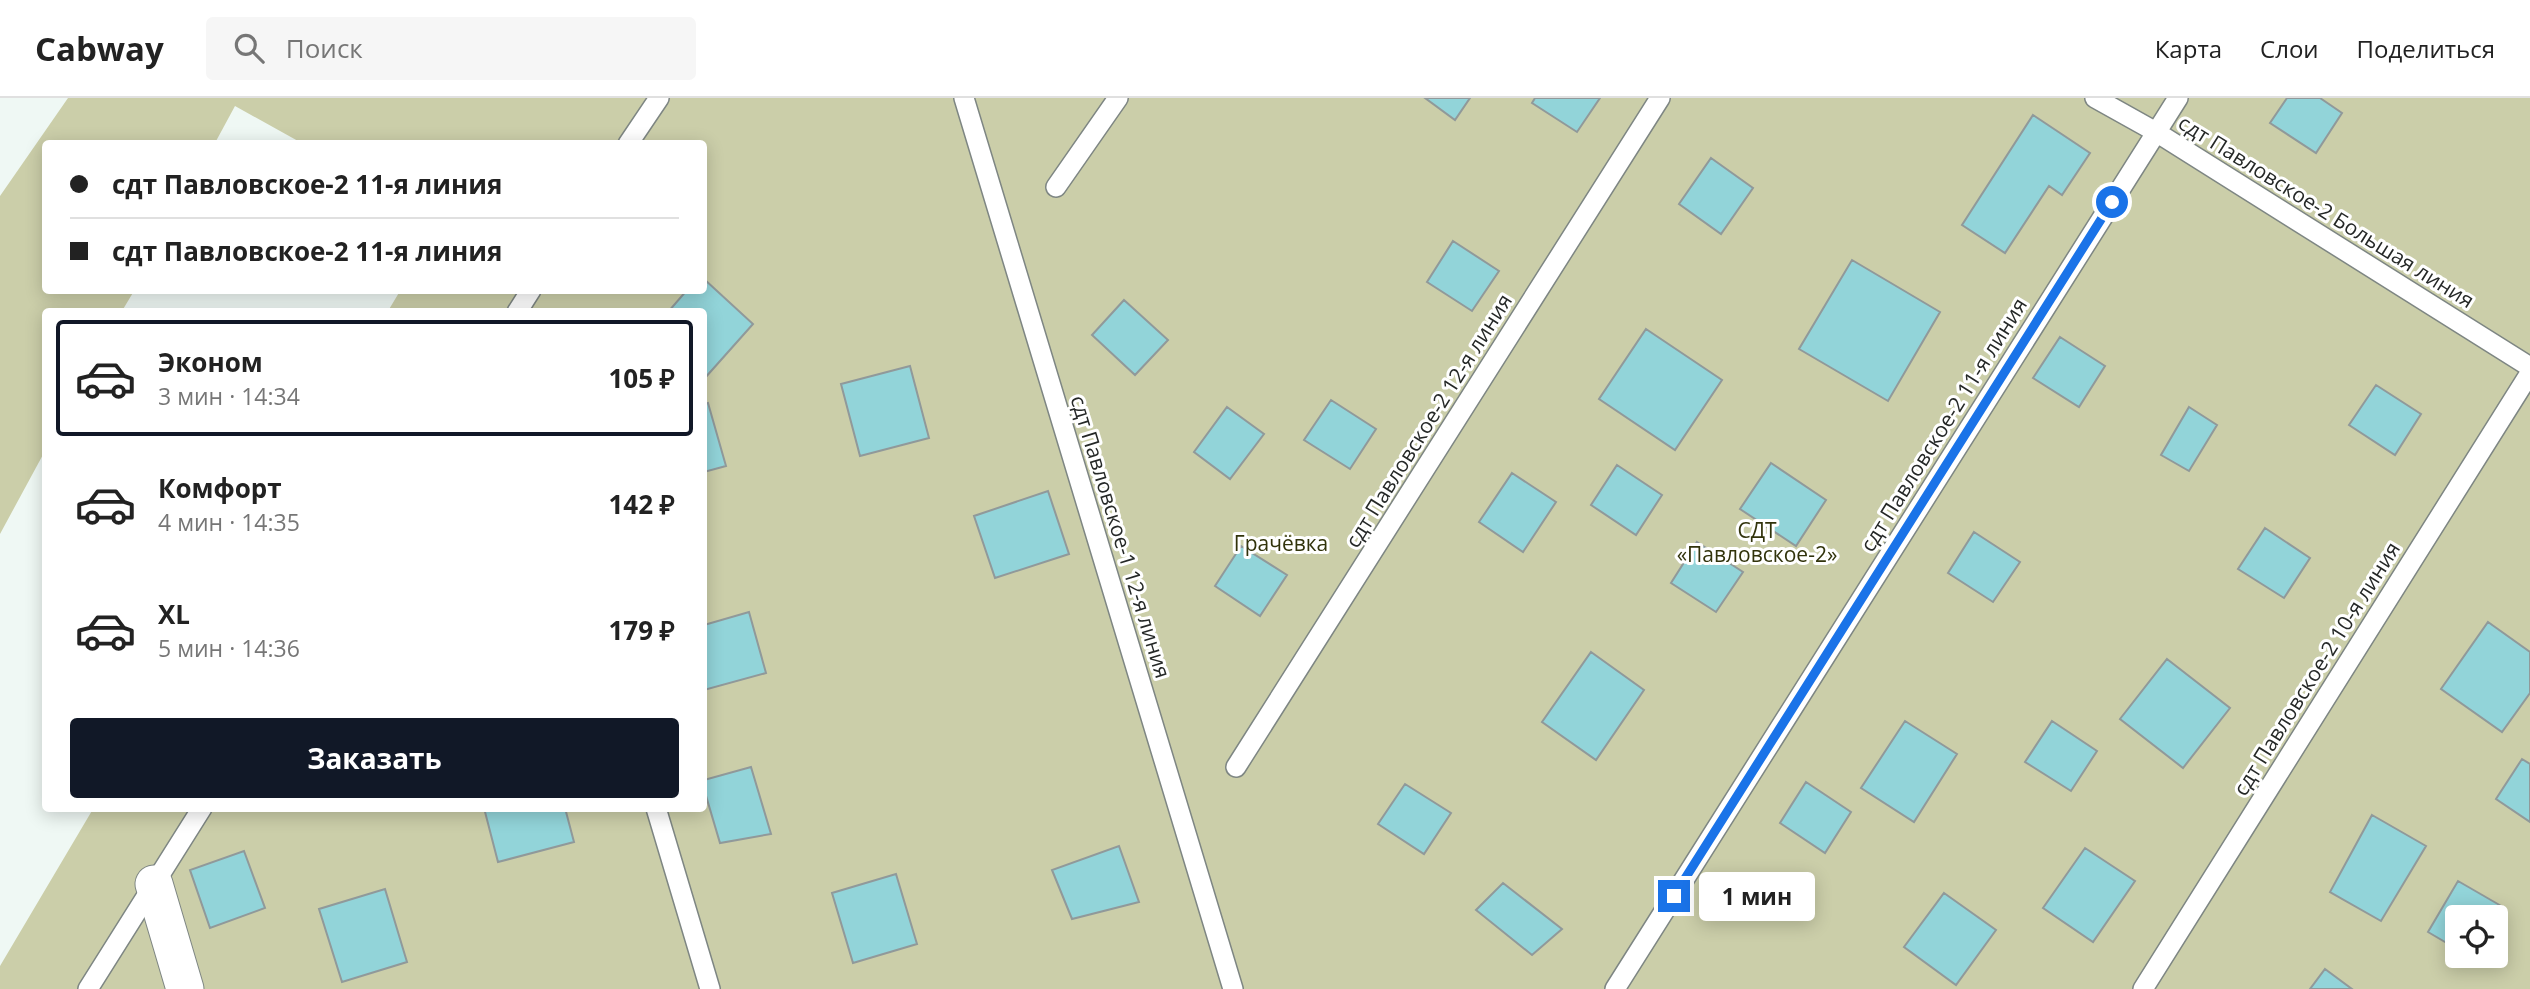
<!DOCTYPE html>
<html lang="ru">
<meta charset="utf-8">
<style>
body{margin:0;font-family:"Open Sans",sans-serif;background:#f6f6f6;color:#222;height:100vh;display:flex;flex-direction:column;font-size:26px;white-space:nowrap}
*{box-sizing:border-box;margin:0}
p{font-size:23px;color:#767676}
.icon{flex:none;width:38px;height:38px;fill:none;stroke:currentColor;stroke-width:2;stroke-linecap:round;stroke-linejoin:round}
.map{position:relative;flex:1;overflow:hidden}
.drawer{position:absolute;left:42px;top:210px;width:665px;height:504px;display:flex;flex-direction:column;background:#fff;border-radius:7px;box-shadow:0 4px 18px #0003}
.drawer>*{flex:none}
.top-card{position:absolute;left:42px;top:42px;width:665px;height:154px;border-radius:7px;box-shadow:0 4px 18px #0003;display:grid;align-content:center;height:154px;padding:0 28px;background:#fff}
.buttons{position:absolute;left:2445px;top:807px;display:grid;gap:14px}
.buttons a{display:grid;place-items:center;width:63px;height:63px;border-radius:7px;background:#fff;box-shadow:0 4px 18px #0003;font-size:35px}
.end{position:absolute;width:32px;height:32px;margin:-16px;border:9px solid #1a73e8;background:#fff;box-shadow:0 0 0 4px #fff}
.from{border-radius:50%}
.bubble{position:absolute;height:49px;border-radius:7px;background:#fff;box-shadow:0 4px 18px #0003;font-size:23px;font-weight:700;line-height:49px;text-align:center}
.top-card b{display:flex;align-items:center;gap:24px;height:66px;font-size:26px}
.top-card b+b{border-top:2px solid #e0e0e0}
.top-card i{width:18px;height:18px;background:#222}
ul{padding:12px 0 0;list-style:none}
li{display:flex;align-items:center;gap:21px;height:116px;margin:0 14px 10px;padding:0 14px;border:4px solid transparent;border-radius:7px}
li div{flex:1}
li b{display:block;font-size:26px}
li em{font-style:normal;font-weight:700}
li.selected{border-color:#111827}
li>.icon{width:63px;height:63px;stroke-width:1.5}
.primary-button{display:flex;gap:14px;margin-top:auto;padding:14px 28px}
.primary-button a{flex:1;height:80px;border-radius:7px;background:#111827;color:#fff;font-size:28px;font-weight:700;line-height:80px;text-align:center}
header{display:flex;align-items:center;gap:42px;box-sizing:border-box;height:98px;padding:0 35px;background:#fff;border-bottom:2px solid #e0e0e0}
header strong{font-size:33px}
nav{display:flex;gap:38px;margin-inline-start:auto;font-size:24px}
.search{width:490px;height:63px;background:#f6f6f6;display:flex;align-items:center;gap:18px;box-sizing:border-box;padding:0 24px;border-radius:7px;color:#767676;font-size:26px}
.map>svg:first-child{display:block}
</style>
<header>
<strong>Cabway</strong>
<div class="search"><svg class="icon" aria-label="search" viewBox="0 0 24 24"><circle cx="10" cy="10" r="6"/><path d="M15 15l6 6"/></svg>Поиск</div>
<nav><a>Карта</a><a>Слои</a><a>Поделиться</a></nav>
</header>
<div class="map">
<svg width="2530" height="891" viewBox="0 0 2530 891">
<rect width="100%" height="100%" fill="#eff8f4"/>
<path fill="#cbcea9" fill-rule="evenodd" d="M68 0H2530V891H0V868L93 711 704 710V214L388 213 400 193 704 192V46L298 45V43L235 8 215 45 46 46V192L134 193 122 213 46 214 45 353 0 436V98ZM2457 819H2496V858H2457Z"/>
<path fill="#92d4d9" stroke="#90999a" stroke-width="2" d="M1425 0H1470L1455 22Z
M1535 0H1600L1577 34 1532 5Z
M2287 0H2320L2342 15 2316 55 2270 25Z
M2033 17 2090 55 2062 97 2049 88 2005 155 1962 127Z
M1711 60 1753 90 1721 136 1679 106Z
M1453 143 1499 173 1472 213 1427 184Z
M1852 162 1940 214 1888 303 1799 251Z
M704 181 753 226 704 281V214H668L687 192H704Z
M1124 202 1168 242 1135 277 1092 237Z
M1646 231 1722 282 1675 352 1599 301Z
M2060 239 2105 268 2079 309 2033 280Z
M910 268 929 340 860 358 841 286Z
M2376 287 2421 316 2395 357 2349 327Z
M1331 302 1376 331 1350 371 1304 342Z
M708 305 726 368 704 374V306Z
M1227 309 1264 336 1230 381 1194 354Z
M2189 309 2217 327 2189 373 2161 357Z
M1771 365 1826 402 1796 448 1740 411Z
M1617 367 1662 397 1636 437 1591 407Z
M1512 375 1556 404 1523 454 1479 424Z
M1048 393 1069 456 995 480 974 418Z
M2265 430 2310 460 2284 500 2238 471Z
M1974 434 2020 464 1993 504 1948 475Z
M1697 444 1743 474 1716 514 1671 485Z
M1241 448 1287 477 1260 518 1215 488Z
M749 514 766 575 704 592V527Z
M2488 524 2530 554V595L2502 634 2441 591Z
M1591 554 1644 592 1596 662 1542 624Z
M2167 561 2230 610 2183 670 2120 621Z
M1905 623 1957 656 1914 724 1861 690Z
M2052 623 2097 653 2071 693 2025 664Z
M2522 661 2530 666V724L2496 701Z
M751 669 771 736 720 745 704 691V682Z
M1806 684 1851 714 1825 755 1780 725Z
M1405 686 1451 715 1424 756 1378 726Z
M484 710H565L574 744 498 764Z
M2372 717 2426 748 2381 823 2330 794Z
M1119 748 1139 804 1072 821 1052 772Z
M2085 750 2135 783 2093 844 2043 810Z
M244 753 265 810 210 830 190 772Z
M896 776 917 846 853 865 832 795Z
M2458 783 2503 809 2496 821V819H2457V851L2428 834Z
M1503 785 1562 831 1532 857 1476 812Z
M385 791 407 864 342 884 319 811Z
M1944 795 1996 832 1956 887 1904 849Z
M2325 871 2352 891H2310Z"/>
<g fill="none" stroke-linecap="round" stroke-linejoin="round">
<g stroke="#7e8683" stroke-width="22">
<path id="lane" d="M964 0 1233 891
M2095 0 2156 34 2530 269
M628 46 659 0
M1056 89 1118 0
M517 214 531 192
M1236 669 1660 0
M656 710 710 891
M88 891 202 710
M1615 891 2178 0
M2143 891 2530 275"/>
</g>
<g stroke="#7e8683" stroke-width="39">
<path id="street" d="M154 786 185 891"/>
</g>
<use href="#lane" stroke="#fff" stroke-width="19"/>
<use href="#street" stroke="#fff" stroke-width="37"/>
</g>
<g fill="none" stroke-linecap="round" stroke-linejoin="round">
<path stroke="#1a73e8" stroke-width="9" d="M1674 798 2112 104"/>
</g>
<g text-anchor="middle" stroke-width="6" stroke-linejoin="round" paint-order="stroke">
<g font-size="21" fill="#252827" stroke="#fff">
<text transform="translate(2326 114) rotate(32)" y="7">сдт Павловское-2 Большая линия</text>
<text transform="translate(1429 323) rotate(-58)" y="7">сдт Павловское-2 12-я линия</text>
<text transform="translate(1944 327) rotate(-58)" y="7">сдт Павловское-2 11-я линия</text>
<text transform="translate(1120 439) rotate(73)" y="7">сдт Павловское-1 12-я линия</text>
<text transform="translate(2317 571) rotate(-58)" y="7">сдт Павловское-2 10-я линия</text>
</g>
<g font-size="21" fill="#31330b" stroke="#fff">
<text x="1757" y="440">СДТ<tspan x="1757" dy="24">«Павловское-2»</tspan></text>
<text x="1281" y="453">Грачёвка</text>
</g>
</g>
</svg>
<div class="buttons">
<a><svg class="icon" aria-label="locate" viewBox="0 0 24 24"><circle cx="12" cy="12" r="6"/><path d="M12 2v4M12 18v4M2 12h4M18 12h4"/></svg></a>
</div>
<i class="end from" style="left:2112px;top:104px"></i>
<i class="end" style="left:1674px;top:798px"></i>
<div class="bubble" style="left:1699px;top:774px;width:116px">1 мин</div>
<div class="top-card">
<b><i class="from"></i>сдт Павловское-2 11-я линия</b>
<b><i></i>сдт Павловское-2 11-я линия</b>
</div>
<section class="drawer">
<ul>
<li class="selected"><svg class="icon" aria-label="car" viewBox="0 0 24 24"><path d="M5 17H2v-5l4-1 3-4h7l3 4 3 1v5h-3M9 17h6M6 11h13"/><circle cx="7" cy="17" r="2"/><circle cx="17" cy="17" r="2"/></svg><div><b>Эконом</b><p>3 мин · 14:34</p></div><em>105 ₽</em></li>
<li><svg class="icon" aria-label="car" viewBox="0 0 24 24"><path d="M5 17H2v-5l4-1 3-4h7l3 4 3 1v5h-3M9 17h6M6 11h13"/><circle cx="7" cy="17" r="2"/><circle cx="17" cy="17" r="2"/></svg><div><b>Комфорт</b><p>4 мин · 14:35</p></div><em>142 ₽</em></li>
<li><svg class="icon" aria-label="car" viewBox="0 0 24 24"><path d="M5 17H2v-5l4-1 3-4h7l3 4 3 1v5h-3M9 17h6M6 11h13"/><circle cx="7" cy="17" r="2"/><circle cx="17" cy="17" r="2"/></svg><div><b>XL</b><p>5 мин · 14:36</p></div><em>179 ₽</em></li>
</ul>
<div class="primary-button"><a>Заказать</a></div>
</section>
</div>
